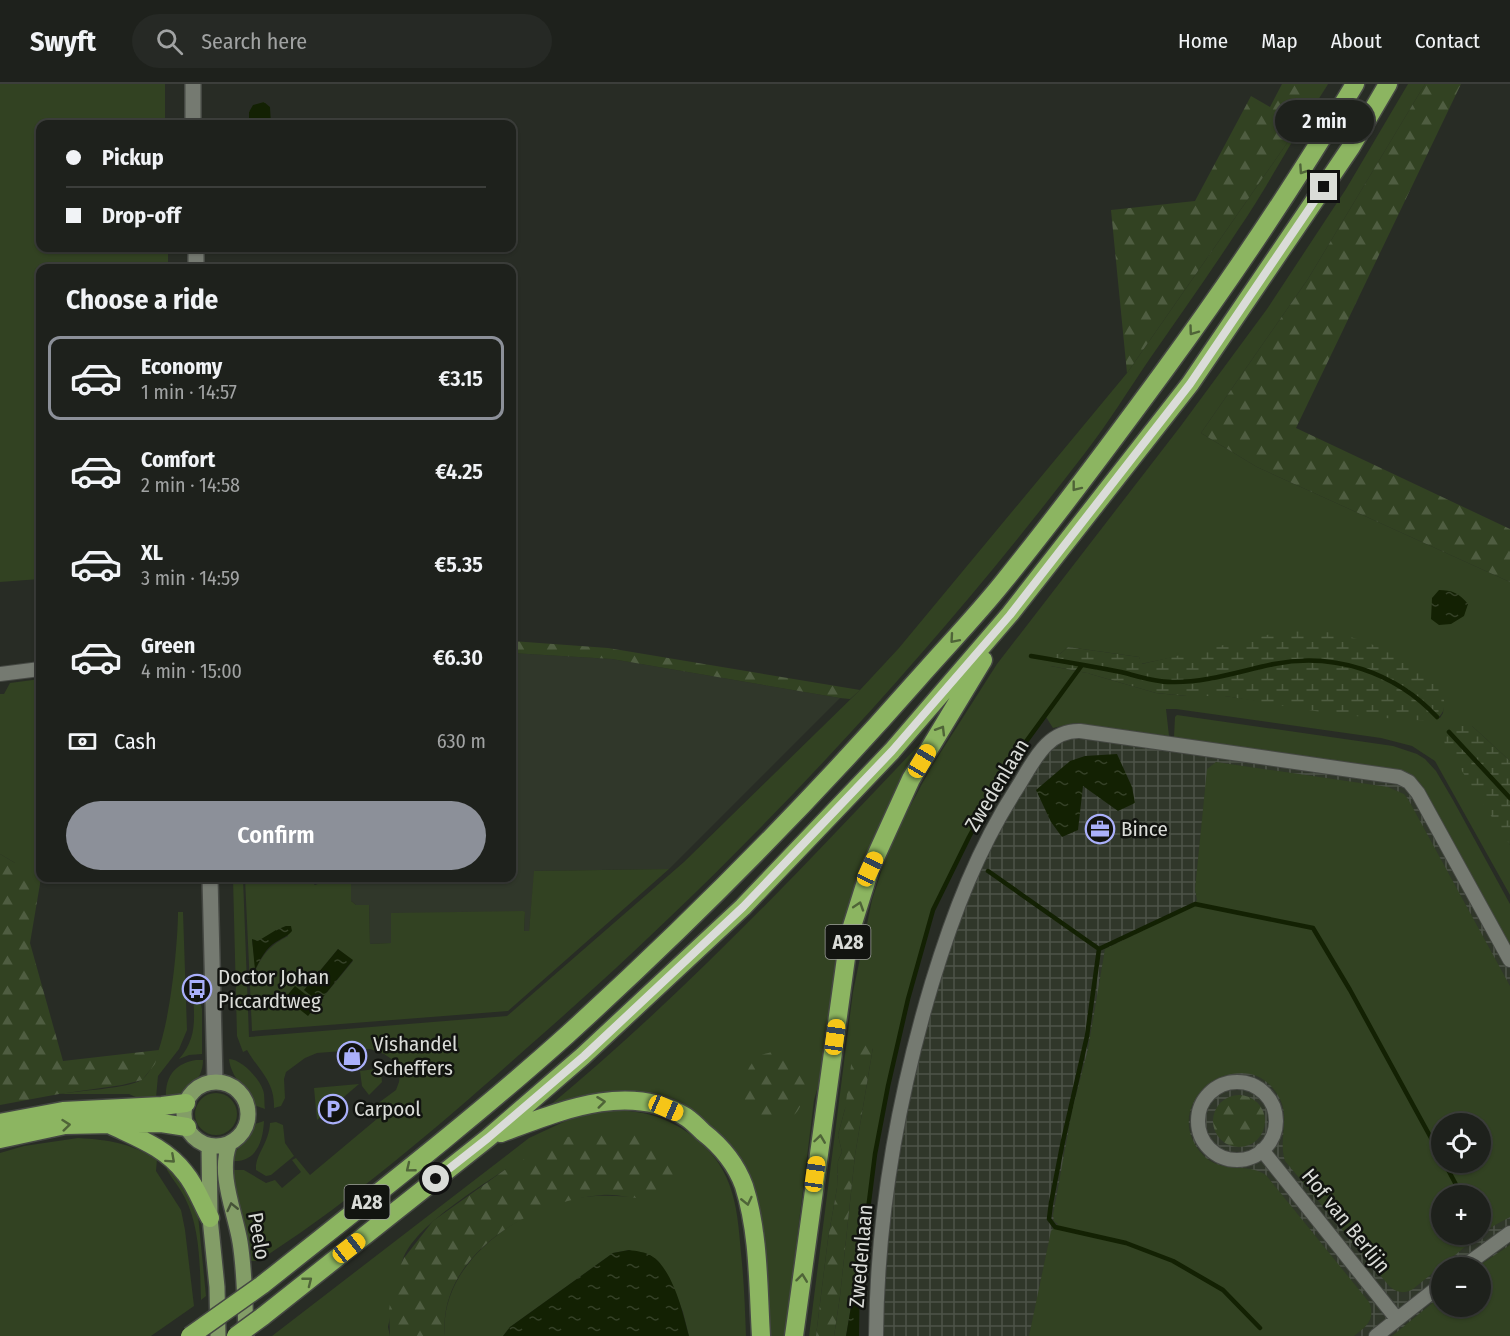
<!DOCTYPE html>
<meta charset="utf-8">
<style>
body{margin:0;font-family:"Fira Sans Condensed",sans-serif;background:#262925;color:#f1f3f6;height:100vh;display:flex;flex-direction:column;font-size:22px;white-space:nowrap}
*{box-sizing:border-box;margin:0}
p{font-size:20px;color:#a1a3a3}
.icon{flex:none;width:33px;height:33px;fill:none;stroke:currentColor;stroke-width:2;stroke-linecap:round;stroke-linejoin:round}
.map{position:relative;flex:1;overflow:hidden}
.drawer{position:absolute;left:36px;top:180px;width:480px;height:618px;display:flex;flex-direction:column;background:#1e211c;border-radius:12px;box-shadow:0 2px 4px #0004,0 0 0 2px #3c3e3b}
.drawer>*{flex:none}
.hud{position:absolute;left:36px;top:36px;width:480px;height:132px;border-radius:12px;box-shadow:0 2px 4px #0004,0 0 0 2px #3c3e3b;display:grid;align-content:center;height:132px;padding:0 30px;background:#1e211c}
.buttons{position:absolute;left:1431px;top:1029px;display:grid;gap:12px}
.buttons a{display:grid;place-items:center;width:60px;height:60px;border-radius:50%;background:#1e211c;box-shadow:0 2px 4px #0004,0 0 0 2px #3c3e3b;font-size:30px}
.end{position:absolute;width:27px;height:27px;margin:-14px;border:8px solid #dadcd8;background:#111;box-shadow:0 0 0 3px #111}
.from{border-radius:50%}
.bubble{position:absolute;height:42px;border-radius:21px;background:#1e211c;box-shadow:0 2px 4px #0004,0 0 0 2px #3c3e3b;font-size:20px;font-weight:600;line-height:42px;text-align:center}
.car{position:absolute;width:18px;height:36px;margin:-18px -9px;border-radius:8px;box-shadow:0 0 4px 2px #0007;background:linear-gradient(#f5c518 24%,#345 0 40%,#f5c518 0 76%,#345 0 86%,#f5c518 0)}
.hud b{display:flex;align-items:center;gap:21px;height:57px;font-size:22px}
.hud b+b{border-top:2px solid #3c3e3b}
.hud i{width:15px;height:15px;background:#f1f3f6}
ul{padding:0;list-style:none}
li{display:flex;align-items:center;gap:18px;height:84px;margin:0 12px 9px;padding:0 18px;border:3px solid transparent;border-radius:12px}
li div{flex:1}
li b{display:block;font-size:22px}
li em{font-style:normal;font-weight:600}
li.current{border-color:#8c9099}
li>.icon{width:54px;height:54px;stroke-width:1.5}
h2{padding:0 30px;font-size:27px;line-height:72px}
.pay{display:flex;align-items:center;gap:15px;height:66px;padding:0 30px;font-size:22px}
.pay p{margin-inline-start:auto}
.primary-button{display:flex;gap:12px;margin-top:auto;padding:12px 30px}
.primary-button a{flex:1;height:69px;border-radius:36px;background:#8c9099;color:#fff;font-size:24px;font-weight:600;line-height:69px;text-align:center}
header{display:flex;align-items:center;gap:36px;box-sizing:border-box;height:84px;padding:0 30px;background:#1e211c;border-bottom:2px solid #3c3e3b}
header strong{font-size:28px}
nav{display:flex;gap:33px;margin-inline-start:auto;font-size:21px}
.search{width:420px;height:54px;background:#262925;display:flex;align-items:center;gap:15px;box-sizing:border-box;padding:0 21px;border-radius:33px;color:#a1a3a3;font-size:22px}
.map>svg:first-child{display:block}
</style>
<header>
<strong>Swyft</strong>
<div class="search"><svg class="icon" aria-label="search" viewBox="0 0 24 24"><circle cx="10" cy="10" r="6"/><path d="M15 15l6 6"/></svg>Search here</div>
<nav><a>Home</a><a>Map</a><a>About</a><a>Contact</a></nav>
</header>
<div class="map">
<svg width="1510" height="1252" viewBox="0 0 1510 1252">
<defs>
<pattern id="industrial-grid" width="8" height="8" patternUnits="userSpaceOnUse" patternTransform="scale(1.5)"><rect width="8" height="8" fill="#30372a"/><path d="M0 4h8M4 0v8" fill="none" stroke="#4d5348"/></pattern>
<pattern id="forest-firs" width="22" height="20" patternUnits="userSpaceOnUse" patternTransform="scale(1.5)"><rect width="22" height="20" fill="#324222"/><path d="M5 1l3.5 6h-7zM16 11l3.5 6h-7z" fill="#4f5d41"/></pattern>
<pattern id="wetland-marsh" width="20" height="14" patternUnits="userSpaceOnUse" patternTransform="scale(1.5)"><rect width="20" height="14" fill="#324222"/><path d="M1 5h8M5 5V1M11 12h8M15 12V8" fill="none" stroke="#4f5d41"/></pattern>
<pattern id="water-ripples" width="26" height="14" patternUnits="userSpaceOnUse" patternTransform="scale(1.5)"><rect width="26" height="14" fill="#132103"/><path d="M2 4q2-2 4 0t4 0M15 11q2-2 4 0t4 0" fill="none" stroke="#354127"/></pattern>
</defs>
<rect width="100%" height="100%" fill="#282c25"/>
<path fill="#30372a" d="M512 569 612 575 840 614 669 785 535 787 529 847H524L525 829H391V859L370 860 369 821H356L351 817V794H512Z"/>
<path fill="url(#industrial-grid)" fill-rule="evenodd" d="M1062 649 1399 693 1418 709 1510 876V1252H871L889 1086 947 851 1005 722ZM1442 1040H1480V1078H1442ZM1442 1112H1480V1150H1442ZM1442 1184H1480V1222H1442Z"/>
<path fill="#324222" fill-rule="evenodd" d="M0 0H165V40H40V164H168V184H40V495L0 498Z
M1408 0H1425L1308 195 1201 349 1257 383 1510 498V677L1472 642 1504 750 1510 761V811L1435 677 1412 662 1381 654 1176 625H1166L1169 652 1075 639 1053 644 1046 633 1025 657 996 702 933 826 908 915 888 1002 875 1070 860 1189 854 1205 846 1252H834L840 1212 855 1071 873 963 845 1025 838 1051 842 1068 838 1077 837 1104 828 1155 816 1252H809L853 908 872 816 886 772 899 743 930 685 997 580 1180 343 1267 225 1346 105ZM1068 563 1139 573 1141 580 1189 570 1444 617 1443 629 1440 634 1267 618 1225 612H1187L1156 609 1087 589 1051 582 1052 570H1060Z
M1298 48C1278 81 1260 114 1238 146 1210 189 1180 231 1151 273 1129 305 1109 338 1085 369 925 578 743 774 545 948 457 1026 368 1105 269 1170L267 1169 256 1177H251L250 1163H246L231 1086H244L266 1099 275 1096 282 1104 301 1088 292 1076 296 1074 310 1091 384 1029 377 1020 396 1006 399 998 400 989 393 976 384 970 370 965 317 969 305 974 286 988 284 995 285 1014 281 1022 274 1024C275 997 259 987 247 966L243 968 237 952 233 794H243L249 953 507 932 684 778 860 606 899 564 1127 289 1294 49Z
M40 595V779H15L0 770V610H4L10 599Z
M1177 631 1393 662 1417 670 1425 675 1436 687 1453 716 1510 820V862L1420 701 1303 673 1174 653 1175 633Z
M932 647 885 731 825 979 814 1016 785 1252H769L750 1106 676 1021 542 1028C683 912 807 779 932 647Z
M1216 678 1388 703 1404 710 1408 715 1510 902V1133L1486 1146 1413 1205C1404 1210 1398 1209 1390 1203L1285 1077C1278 1055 1290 1036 1280 1015 1248 952 1153 1017 1203 1071 1220 1090 1247 1078 1266 1091L1369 1218C1376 1235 1367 1242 1354 1252H1029L1051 1147 1058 1140 1054 1137 1053 1131 1072 1027 1088 965 1105 865 1193 822 1197 816 1195 805 1207 685ZM1442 1040H1480V1078H1442ZM1442 1112H1480V1150H1442Z
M669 785 508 927 252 947 245 794H306L315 801 329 796 330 794H351V817L356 821H369L370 860 391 859V829L523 827 525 828 524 847H529L534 787ZM286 842 288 852C271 861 264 868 256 885L252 856 258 857ZM338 865 353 877 319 918 304 906Z
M178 828H183L187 946 179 965 158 992 156 1014 140 1015 129 1010H59C76 1007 130 1004 141 996 168 980 178 860 178 828Z
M193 912H199L202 925V970L189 971 179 975C196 956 195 936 193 912Z
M229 975C241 975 259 994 263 1006 265 1011 264 1019 265 1025L254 1021C246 1004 231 994 229 975Z
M196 976H203C203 998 185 1010 166 1015 165 994 173 980 196 976Z
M375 985 381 989 382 998 369 1011 362 1002 360 987Z
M359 1000 317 1036 314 1004Z
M195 1030a21 21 0 1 1 42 0a21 21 0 1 1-42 0Z
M603 1027C614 1027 625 1026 636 1028 654 1030 672 1038 687 1048 733 1080 737 1118 741 1169 744 1197 745 1224 746 1252H689L683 1228 672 1200 658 1177 629 1166 613 1169 510 1243 503 1252H445C438 1182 515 1126 577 1114 601 1110 623 1112 646 1114L506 1085C477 1105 415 1142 403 1175 396 1197 393 1221 388 1243L390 1252H272L529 1054 572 1034Z
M264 1037C263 1058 256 1078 233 1077 235 1062 250 1054 255 1040Z
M276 1038 283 1041 285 1059 294 1072 271 1091 266 1092 256 1086C255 1070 269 1060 270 1039Z
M78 1054C111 1056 128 1059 157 1075L156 1087 181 1126 185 1146 194 1222 151 1252H0V1069L24 1062Z
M168 1082 183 1098 198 1131 206 1212 201 1216C200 1183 200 1143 185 1114 180 1104 173 1096 167 1086Z
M1510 1161V1252H1392L1441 1212 1442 1222H1480V1184L1477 1183Z"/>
<path fill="url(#forest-firs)" d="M1282 0H1328L1298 48 1294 49 1127 289 1111 126 1195 117 1251 12 1270 23Z
M1425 0H1461L1296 344 1510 445V498L1257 383 1201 349 1308 195Z
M512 557 608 564 860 606 850 615 840 614 612 575 512 569Z
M0 770 15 779H40L41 794 30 859 63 977 159 966 155 980 142 996 122 1001 59 1010 0 1021Z
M869 951V958L873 963 855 1071 840 1212 834 1252H816L828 1155 837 1104 838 1077 842 1068 838 1051 845 1025 855 952Z
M775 967C801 971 810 990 803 1015 801 1020 799 1027 794 1031 782 1040 761 1038 751 1027 738 1014 743 984 758 973 762 970 769 969 775 967Z
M1213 1037a26 26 0 1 1 52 0a26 26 0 1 1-52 0Z
M592 1048C612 1048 636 1048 655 1058 665 1064 684 1079 681 1093 680 1098 673 1102 668 1105 665 1108 661 1112 657 1113 640 1118 620 1109 602 1111 533 1116 437 1171 445 1252H390L389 1226 394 1195 404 1174 433 1137 506 1085 563 1054Z"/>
<path fill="url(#wetland-marsh)" d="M1284 547C1303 548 1325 546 1344 551 1372 559 1439 583 1444 616 1445 627 1442 633 1431 637L1339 631 1225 612H1187L1156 609 1087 589 1051 582 1047 577 1048 573 1052 570H1060L1068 563 1139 573 1142 580Z
M1463 640 1472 642 1510 677V761L1445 661 1443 650 1448 644Z"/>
<path fill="url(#water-ripples)" d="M264 18 270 23 271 40H249V28L253 21Z
M1439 506C1452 506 1459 509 1468 520L1464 532 1451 540 1439 541 1431 535 1432 514Z
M1117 670 1132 703 1135 719 1118 727 1083 702 1078 746 1062 753 1051 738 1036 706 1070 677 1085 672Z
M286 842H291L292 847C287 853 282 854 276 858 266 864 260 876 255 886L252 855 258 857 276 846Z
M338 865 353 876 319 918 304 906Z
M295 902 318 920 308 932 285 914Z
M629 1166C637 1167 645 1168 652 1172 673 1186 683 1229 689 1252H503L510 1243 613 1169Z
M860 1189 859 1252H846L854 1205Z"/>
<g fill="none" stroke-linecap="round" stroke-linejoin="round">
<path stroke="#132103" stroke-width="4.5" d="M1031 572C1061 577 1091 582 1121 588 1137 592 1155 598 1171 598 1206 599 1240 587 1274 580 1334 568 1395 588 1437 633
M1449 648 1510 714
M988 787 1099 865 1195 820 1313 844 1350 906 1442 1074
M1099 865 1087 952 1063 1057 1051 1119 1049 1135 1055 1143 1126 1159 1173 1177 1223 1206 1260 1244
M1444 1078 1462 1112
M860 1189 875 1070 888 1002 908 915 933 826 969 753 1006 685 1082 581"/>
<g stroke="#454843" stroke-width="16">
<path id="minor" d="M0 590 40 585
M1198 1037a39 39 0 1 1 78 0a39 39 0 1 1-78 0Z
M1262 1066 1397 1235
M1462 1184 1510 1149
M876 1252C877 1133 898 1013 932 899 953 830 978 764 1017 704 1033 679 1046 646 1080 647L1399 693 1409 698 1418 709 1510 876
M1376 1252 1442 1200"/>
</g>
<g stroke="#454843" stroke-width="18">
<path id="secondary" d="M193 0V40
M196 164V184
M210 794 215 997"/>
</g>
<g stroke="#454843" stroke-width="18">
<path id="primary" d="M184 1030a32 32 0 1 1 64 0a32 32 0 1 1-64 0Z
M229 1061C218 1091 235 1128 240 1158 245 1189 245 1221 246 1252
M209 1062 210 1134 217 1203 218 1252"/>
</g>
<g stroke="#454843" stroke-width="21">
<path id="motorway" d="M0 1039 63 1027 162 1022 186 1019
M111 1041C138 1054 166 1064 185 1089 196 1102 202 1120 210 1134
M501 1049C558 1028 628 997 686 1033 692 1037 698 1043 703 1048 721 1062 736 1080 744 1102 759 1149 758 1203 761 1252
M0 1055 65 1041 161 1039 187 1043
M262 1201C365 1119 469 1039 567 951 690 839 808 720 918 595 947 562 978 530 1005 496 1060 428 1112 358 1164 287 1232 194 1296 99 1355 0
M262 1233 488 1054 583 972 743 823 892 667 1010 530 1190 300 1351 63 1388 0
M794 1252 849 852 870 785 911 695 983 576"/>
</g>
<use href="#minor" stroke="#757a71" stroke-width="14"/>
<use href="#secondary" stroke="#757a71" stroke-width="15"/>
<use href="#primary" stroke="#839d67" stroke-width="15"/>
<use href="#motorway" stroke="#8cb561" stroke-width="18"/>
<g stroke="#454843" stroke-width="21" stroke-linecap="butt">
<path id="motorway-bridge" d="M190 1252 262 1201
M236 1252 262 1233"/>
</g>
<use href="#motorway-bridge" stroke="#8cb561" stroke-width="18"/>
</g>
<defs><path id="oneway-chevron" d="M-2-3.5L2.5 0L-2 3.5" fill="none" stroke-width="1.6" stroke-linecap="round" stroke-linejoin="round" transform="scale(1.5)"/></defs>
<g stroke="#4f6438">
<use href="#oneway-chevron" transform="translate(1303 86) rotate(124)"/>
<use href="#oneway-chevron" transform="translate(1193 247) rotate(126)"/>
<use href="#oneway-chevron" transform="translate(1076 403) rotate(128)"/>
<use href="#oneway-chevron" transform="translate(954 555) rotate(131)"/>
<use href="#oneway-chevron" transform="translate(941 646) rotate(-59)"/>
<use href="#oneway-chevron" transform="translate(859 822) rotate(-72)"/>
<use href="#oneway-chevron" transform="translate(601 1018) rotate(-7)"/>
<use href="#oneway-chevron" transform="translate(66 1041) rotate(-6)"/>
<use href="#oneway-chevron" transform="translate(820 1055) rotate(-82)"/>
<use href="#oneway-chevron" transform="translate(171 1075) rotate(42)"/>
<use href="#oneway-chevron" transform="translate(410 1084) rotate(141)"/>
<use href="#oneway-chevron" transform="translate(747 1117) rotate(77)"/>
<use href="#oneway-chevron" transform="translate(802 1194) rotate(-83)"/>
<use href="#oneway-chevron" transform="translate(308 1197) rotate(-38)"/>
</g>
<use stroke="#455237" href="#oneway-chevron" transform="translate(232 1123) rotate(-103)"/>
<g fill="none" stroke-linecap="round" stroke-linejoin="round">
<path stroke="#dadcd8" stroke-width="8" d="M436 1095 488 1054 584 972 743 823 892 667 1010 531 1190 300 1324 103"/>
</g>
<defs>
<g id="office-ring" transform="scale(1.5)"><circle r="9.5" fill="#121410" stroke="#aab0fb" stroke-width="1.5"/><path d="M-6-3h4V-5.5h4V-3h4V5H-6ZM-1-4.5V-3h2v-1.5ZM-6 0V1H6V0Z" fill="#aab0fb"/></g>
<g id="bus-ring" transform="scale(1.5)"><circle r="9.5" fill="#121410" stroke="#aab0fb" stroke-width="1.5"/><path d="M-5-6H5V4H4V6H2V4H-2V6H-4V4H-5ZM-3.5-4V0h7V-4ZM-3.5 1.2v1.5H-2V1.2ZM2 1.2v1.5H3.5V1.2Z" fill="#aab0fb"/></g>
<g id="shop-ring" transform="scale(1.5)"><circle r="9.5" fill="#121410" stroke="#aab0fb" stroke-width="1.5"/><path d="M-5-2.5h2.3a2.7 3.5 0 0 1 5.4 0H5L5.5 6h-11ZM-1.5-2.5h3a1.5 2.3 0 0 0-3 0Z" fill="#aab0fb"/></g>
<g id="parking-ring" transform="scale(1.5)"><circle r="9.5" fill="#121410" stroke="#aab0fb" stroke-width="1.5"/><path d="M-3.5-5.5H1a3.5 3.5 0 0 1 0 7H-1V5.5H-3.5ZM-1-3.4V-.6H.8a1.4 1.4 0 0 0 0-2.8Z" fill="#aab0fb"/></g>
</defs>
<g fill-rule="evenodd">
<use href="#office-ring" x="1100" y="745"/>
<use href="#bus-ring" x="197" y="905"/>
<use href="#shop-ring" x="352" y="972"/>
<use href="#parking-ring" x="333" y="1025"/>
</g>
<g text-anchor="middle" stroke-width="5" stroke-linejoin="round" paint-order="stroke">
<g fill="#121410" stroke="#9ea09c" stroke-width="1.5">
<rect x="825.5" y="841" width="45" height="34" rx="4.5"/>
<rect x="344.5" y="1101" width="45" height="34" rx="4.5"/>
</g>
<g font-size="20" font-weight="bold" fill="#dadcd8">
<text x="848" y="865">A28</text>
<text x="367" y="1125">A28</text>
</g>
<g font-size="21" fill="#dadcd8" stroke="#121410">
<text transform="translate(997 701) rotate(-59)" y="7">Zwedenlaan</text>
<text transform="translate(1346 1137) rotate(51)" y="7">Hof van Berlijn</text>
<text transform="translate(259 1152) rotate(80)" y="7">Peelo</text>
<text transform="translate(861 1172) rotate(-85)" y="7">Zwedenlaan</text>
</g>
<g font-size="21" fill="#dadcd8" stroke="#121410" text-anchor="start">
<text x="1121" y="752">Bince</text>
<text x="218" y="900">Doctor Johan<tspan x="218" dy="24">Piccardtweg</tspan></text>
<text x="373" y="967">Vishandel<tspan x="373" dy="24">Scheffers</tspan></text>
<text x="354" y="1032">Carpool</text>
</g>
</g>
</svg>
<div class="buttons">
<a><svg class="icon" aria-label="locate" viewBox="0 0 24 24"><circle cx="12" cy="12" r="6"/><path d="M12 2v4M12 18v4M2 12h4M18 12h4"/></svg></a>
<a>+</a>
<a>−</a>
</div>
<i class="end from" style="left:436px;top:1095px"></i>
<i class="end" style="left:1324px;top:103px"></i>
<div class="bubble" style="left:1275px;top:16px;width:99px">2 min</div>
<i class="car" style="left:922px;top:677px;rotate:31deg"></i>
<i class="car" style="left:870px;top:785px;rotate:25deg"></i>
<i class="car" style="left:835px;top:953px;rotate:8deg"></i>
<i class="car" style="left:666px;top:1024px;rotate:114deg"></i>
<i class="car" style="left:815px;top:1090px;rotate:8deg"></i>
<i class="car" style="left:349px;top:1164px;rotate:52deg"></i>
<div class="hud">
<b><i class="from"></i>Pickup</b>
<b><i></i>Drop-off</b>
</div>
<section class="drawer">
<h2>Choose a ride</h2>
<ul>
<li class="current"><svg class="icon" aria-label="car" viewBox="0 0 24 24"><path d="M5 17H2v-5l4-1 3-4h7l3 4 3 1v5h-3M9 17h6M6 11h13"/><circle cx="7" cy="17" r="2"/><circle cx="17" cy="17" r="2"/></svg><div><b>Economy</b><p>1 min · 14:57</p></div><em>€3.15</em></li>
<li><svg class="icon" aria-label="car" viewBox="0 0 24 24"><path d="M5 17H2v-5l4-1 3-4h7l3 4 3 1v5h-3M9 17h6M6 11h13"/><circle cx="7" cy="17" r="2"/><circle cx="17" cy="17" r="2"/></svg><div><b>Comfort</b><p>2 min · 14:58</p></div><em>€4.25</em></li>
<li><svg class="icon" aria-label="car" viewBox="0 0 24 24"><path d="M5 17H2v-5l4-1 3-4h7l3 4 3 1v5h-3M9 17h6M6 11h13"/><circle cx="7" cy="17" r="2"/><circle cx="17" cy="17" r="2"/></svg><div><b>XL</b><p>3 min · 14:59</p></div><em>€5.35</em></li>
<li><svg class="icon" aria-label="car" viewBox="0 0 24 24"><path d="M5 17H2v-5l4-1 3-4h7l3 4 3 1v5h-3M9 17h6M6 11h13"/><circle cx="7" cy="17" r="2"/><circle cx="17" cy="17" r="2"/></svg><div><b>Green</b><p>4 min · 15:00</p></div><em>€6.30</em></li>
</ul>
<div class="pay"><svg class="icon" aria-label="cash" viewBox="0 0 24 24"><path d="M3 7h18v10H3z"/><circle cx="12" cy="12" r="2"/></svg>Cash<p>630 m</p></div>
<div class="primary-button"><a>Confirm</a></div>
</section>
</div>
